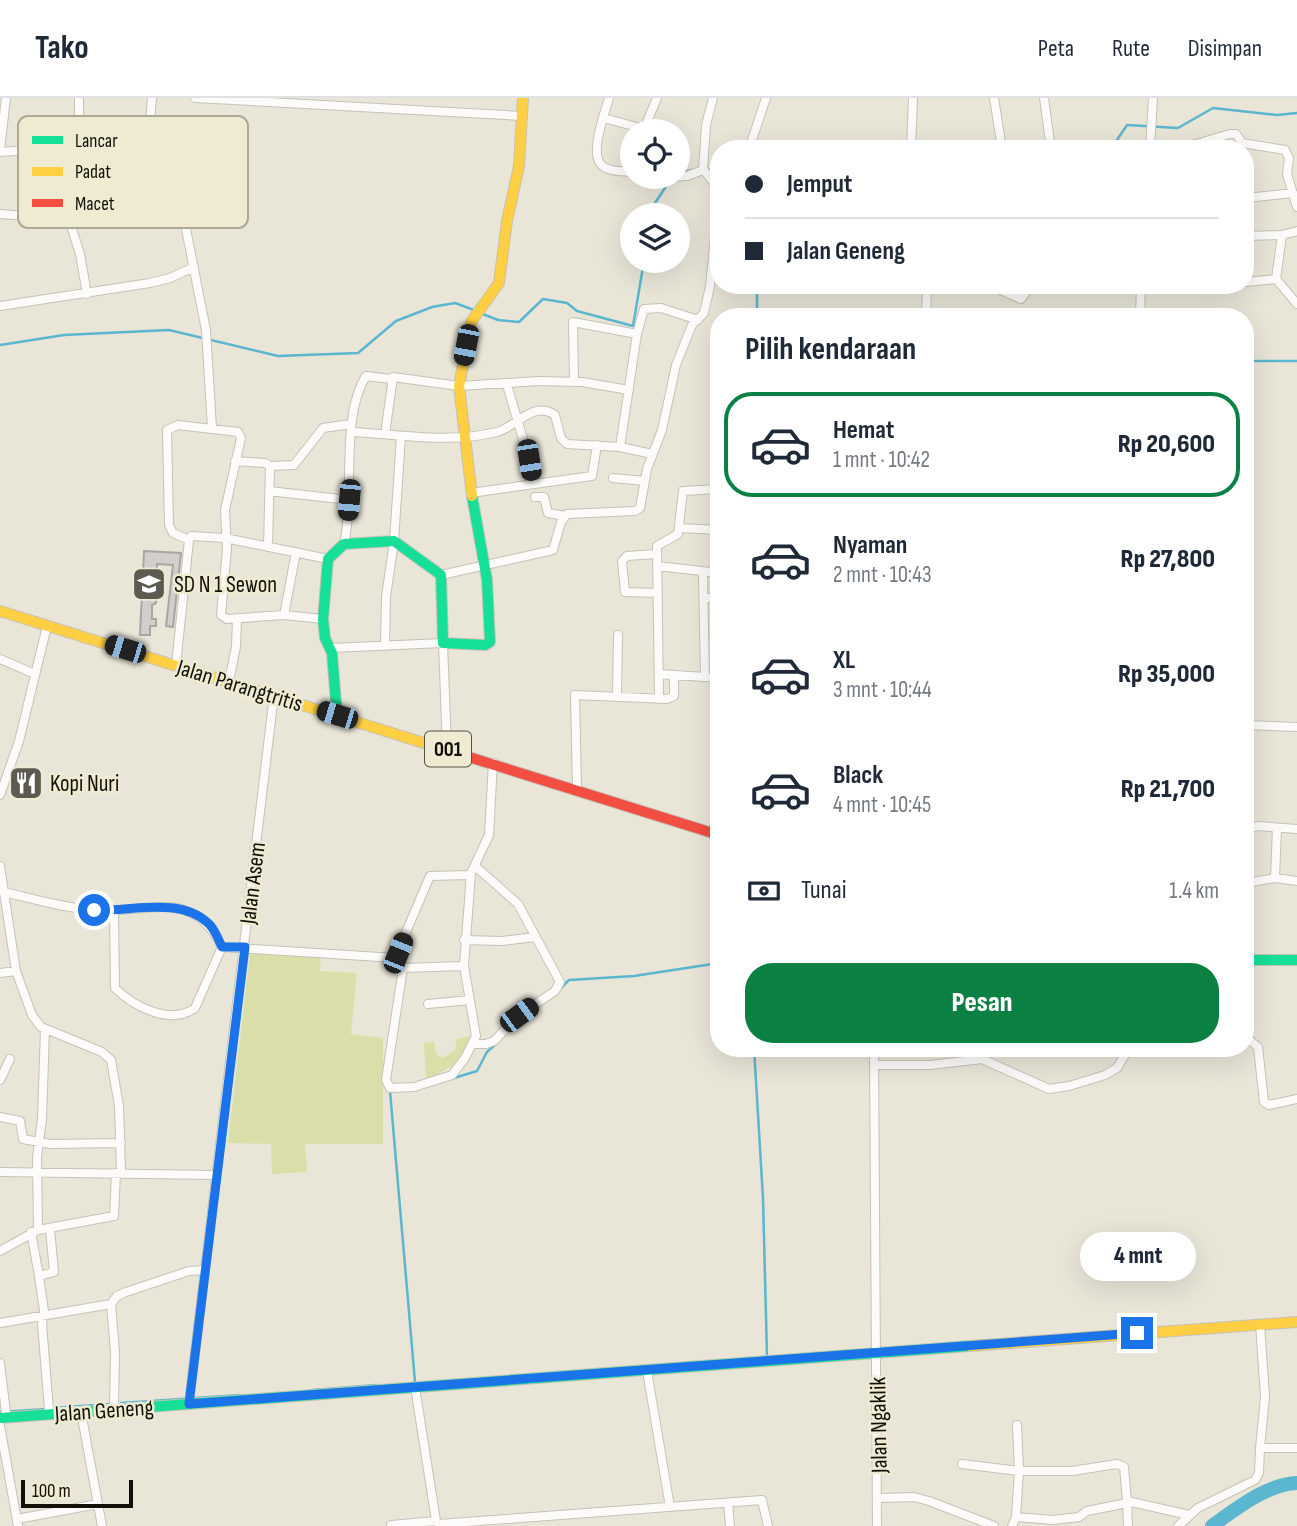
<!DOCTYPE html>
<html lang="id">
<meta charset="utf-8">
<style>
body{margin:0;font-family:"Sofia Sans Condensed",sans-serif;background:#f6f6f7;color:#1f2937;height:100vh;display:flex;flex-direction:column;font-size:26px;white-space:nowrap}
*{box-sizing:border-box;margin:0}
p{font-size:23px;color:#747a83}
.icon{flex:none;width:38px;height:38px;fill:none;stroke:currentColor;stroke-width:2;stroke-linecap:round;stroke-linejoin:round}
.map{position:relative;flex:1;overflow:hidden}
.drawer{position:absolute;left:710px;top:210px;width:544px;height:749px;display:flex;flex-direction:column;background:#fff;border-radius:28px;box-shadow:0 7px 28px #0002}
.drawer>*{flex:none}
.hud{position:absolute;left:710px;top:42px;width:544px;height:154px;border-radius:28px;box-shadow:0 7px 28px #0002;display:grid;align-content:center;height:154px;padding:0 35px;background:#fff}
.tools{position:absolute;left:620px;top:21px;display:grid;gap:14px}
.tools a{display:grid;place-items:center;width:70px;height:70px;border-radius:50%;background:#fff;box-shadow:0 7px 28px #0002;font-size:35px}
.scale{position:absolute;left:21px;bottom:18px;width:112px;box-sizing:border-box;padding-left:7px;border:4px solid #121008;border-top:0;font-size:19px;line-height:24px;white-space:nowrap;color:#121008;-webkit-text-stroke:5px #efebd2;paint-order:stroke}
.end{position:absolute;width:32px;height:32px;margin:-16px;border:9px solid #1a73e8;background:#fff;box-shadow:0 0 0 4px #fff}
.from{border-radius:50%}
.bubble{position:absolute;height:49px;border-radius:24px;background:#fff;box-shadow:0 7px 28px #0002;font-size:23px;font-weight:800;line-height:49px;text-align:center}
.car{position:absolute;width:21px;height:42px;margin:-21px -10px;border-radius:9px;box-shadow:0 0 5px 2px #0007;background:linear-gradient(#222 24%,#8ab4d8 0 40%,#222 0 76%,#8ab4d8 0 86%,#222 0)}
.hud b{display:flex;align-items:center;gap:24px;height:66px;font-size:26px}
.hud b+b{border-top:2px solid #e0e1e3}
.hud i{width:18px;height:18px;background:#1f2937}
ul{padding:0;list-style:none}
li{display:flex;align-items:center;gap:21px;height:105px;margin:0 14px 10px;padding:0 21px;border:4px solid transparent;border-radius:28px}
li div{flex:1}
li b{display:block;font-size:26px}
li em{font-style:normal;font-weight:800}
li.on{border-color:#0b8043}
li>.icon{width:63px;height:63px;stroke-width:1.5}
h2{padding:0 35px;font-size:32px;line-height:84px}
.pay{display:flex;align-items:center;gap:18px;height:77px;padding:0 35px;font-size:26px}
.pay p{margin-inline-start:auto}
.primary-button{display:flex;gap:14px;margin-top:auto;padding:14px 35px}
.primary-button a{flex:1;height:80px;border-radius:28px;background:#0b8043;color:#fff;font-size:28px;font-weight:800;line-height:80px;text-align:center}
header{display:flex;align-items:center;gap:42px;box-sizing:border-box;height:98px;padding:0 35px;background:#fff;border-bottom:2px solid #e0e1e3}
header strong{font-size:33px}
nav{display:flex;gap:38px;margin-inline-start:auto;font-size:24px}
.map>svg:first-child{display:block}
</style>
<header>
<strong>Tako</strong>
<nav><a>Peta</a><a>Rute</a><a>Disimpan</a></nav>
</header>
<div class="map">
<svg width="1297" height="1428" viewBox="0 0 1297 1428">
<rect width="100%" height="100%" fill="#e9e6d8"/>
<path fill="#dadfa9" d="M250 856 321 858 320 873 357 875 351 936 383 940V1046H305L307 1074 272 1076 271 1046 228 1045Z
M469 938 471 943 460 964 426 982 424 945 434 944 436 956 443 960 455 952 457 941Z"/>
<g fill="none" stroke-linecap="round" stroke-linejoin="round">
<path stroke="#5bb6cf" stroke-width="2.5" d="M1111 51 1127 27 1178 30 1213 10 1277 17 1297 15
M706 70 719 80
M678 75 692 72
M647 117 671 81
M757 187V219
M480 215 498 222 519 224 543 201 567 205 577 213 633 228 644 163
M0 247 64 237 169 232 278 258 358 255 396 223 432 209 455 205 474 212
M1246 263H1297
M560 891 569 882 634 878 719 865
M754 950 763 1100 767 1258
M454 980 477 973 487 954 497 945
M390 993 415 1284
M313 1292 376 1287
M121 1305 240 1297
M52 1310 110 1306
M0 1314 46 1311"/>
<path stroke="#5bb6cf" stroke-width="14" d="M1212 1428C1236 1411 1267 1386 1297 1385"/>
</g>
<path fill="#d1cecc" stroke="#a8a5a3" stroke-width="2" d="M144 453 181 455 173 529 166 528 173 467 157 466 156 505 152 507V521H156V528H150V537H140Z"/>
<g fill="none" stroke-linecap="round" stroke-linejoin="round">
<g stroke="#c5c2b7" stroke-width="10">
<path id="street" d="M79 0V21L55 24V78L80 156 87 196
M152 0 145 84 149 93 177 106 183 116 206 232 212 330
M195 0 522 18
M609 0C605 15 587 60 604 69 611 74 623 73 632 74
M994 0 1002 51
M1044 0 1051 51
M604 20 644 31 657 0
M749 51 766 0
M911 51 913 0
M951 51H971
M1150 51 1153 0
M1179 51 1230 36H1236L1242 45 1285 52 1289 60 1287 76 1297 109
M0 52 6 0
M0 54 86 48 93 52 147 60
M666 79 687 78 703 72
M1246 100 1293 95
M0 116 55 120 134 100 149 93
M1246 138 1282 137 1297 133
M1276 181 1282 137
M1246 184 1276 181 1297 206
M989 187 1021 201 1031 187
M1141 189 1228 187
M0 208 150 185 170 180 194 169
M926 219 927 187
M1140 219 1141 187
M574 284 573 224 637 236
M507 287 526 351 532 385
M351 334C399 336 449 346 497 334 516 329 533 302 555 317L561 340 567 346 620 349 652 356
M385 336 393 279 459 288 538 283 582 284 629 292
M620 349 637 236 644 211 661 210 698 222
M235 363 265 365 270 368 268 449
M270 368 294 367 323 330 351 326
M613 380 645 383
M269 393 349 402
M471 395 592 378 597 347
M535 399H544L548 415 565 418
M679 430 719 432
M189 442 173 435 169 427 167 332 178 327 238 334 241 340 225 412 227 451 221 517 227 521 284 517 323 521
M344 446C355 397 340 319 366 278L391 281
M656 456 627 458 622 463 625 494 658 495
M657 468 719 475
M441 477 553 452 561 424 567 416 635 413 640 410 647 371 662 332 676 267 692 227 704 215 710 189 718 108 715 86 703 71 706 27 713 0
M704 500H719
M284 517 296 454
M385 548 386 499 394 443 401 338
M331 550 443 545 447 651
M0 561 35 576
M176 567 189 442 191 438 225 440 328 461
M659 576 705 579 703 474
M705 579 719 580
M229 583 236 549 237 521
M617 597 618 537
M659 601 657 448 678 436 683 393 719 391
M1246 627 1297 629
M577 691 575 597 667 601 674 598V577
M0 697 19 643 47 528
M1246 731 1258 728 1297 731
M0 768 16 873 32 917 41 929 102 954 111 962 119 1008 121 1075
M1275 780 1297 783
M1246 785 1275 780 1277 730
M4 794C34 801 64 810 94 812 149 816 192 788 222 849
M114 813 115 890C133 908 170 928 195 910L222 849
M464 842 502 843 536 839
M222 849 395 860 430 778 468 777 471 775 489 737 493 665
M397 858 403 870 386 982 390 990 414 989 452 977 465 960 476 938 464 868 471 775
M1249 862V783
M403 870 464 868
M0 875 16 873
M428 906 470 902
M1246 939 1258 949 1264 1004 1269 1007 1297 1001
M474 946H486L494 943 519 917 555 893 560 884 518 806 475 768
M874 950 877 1428
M875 967H930L982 961 1049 991 1069 988 1105 977 1117 970 1129 950
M0 982 10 961
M0 1019 20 1023 23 1041 50 1046 121 1045
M0 1074 216 1077
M38 1132 37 1059 42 1021 45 931
M31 1134 39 1178
M0 1153 38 1132 114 1118 116 1075
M111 1206 115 1254 114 1311
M0 1225 111 1206 117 1198 126 1194 189 1173 205 1172
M1260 1226 1265 1299 1260 1350H1297
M0 1265 6 1315
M647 1273 670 1409
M415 1289 436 1423 439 1426 762 1402 768 1428
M189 1305 274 597
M49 1312 42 1226 44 1213 39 1178 54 1174 50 1131
M81 1314 102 1428
M0 1328 18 1428
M962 1366 1019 1373 1017 1327
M879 1400 914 1399 929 1403 994 1428
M1127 1403 1128 1428
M728 1405 730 1428
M1016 1419 1053 1422 1079 1419 1087 1413 1127 1405
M17 1421 98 1406
M391 1427 436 1423
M1012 1428 1016 1419 1019 1373H1072L1117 1366 1124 1369 1127 1403 1189 1417
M1178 1428 1198 1410 1255 1382 1259 1375 1260 1350"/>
</g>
<g stroke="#c5c2b7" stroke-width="12">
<path id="fast" d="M337 617 332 555 325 540 323 521 328 461 344 446 394 443 441 477 443 545 485 547 490 544 487 482 472 398
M1246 862H1297
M0 1320 970 1248"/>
</g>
<g stroke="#c5c2b7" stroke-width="12">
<path id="slow" d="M472 398 459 288 471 224 499 185 507 123 519 68 523 0
M0 513 440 650
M970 1248 1297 1224"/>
</g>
<g stroke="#c5c2b7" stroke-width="12">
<path id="jam" d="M440 650 719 737"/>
</g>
<use href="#street" stroke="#fcfbf9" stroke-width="8"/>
<use href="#fast" stroke="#16e098" stroke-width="10"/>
<use href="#slow" stroke="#ffcf43" stroke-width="10"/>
<use href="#jam" stroke="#f24e42" stroke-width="10"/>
</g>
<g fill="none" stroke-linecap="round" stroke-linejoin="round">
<path stroke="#1a73e8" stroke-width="9" d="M94 812C130 814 179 798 208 825 215 831 218 841 222 849H245L189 1306 1137 1235"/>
</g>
<defs>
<g id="school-square" transform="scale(1.75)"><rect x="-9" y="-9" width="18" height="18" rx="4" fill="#5d5b51" stroke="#efebd2"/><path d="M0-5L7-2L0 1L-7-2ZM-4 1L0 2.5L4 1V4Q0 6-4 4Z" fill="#fff"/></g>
<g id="restaurant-square" transform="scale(1.75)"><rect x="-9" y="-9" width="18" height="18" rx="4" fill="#5d5b51" stroke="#efebd2"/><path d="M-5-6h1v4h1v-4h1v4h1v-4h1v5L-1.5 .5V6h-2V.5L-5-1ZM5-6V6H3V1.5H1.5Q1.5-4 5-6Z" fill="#fff"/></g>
</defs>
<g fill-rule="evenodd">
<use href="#school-square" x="149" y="486"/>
<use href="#restaurant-square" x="26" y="685"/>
</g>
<g text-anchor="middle" stroke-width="5" stroke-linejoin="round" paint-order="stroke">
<rect fill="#efebd2" stroke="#545245" stroke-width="2" x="425" y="633.5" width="46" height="35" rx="5"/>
<g font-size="21" font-weight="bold" fill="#121008">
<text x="448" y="658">001</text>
</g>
<g font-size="23" fill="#121008" stroke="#efebd2" text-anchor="start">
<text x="174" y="494">SD N 1 Sewon</text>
<text x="50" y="693">Kopi Nuri</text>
</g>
<g font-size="23" fill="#121008" stroke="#efebd2">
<text transform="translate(240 587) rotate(17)" y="8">Jalan Parangtritis</text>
<text transform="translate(252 785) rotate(-83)" y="8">Jalan Asem</text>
<text transform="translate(104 1312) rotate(-4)" y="8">Jalan Geneng</text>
<text transform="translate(878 1327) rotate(-91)" y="8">Jalan Ngaklik</text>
</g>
</g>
<rect x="18" y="18" width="230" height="112" rx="10" fill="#efebd2" stroke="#ada995" stroke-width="2"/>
<rect x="32" y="38" width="31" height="8" fill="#16e098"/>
<rect x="32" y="69" width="31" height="9" fill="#ffcf43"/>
<rect x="32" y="101" width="31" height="8" fill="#f24e42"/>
<g font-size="19" fill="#121008">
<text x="75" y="49">Lancar</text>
<text x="75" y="80">Padat</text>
<text x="75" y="112">Macet</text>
</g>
</svg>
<div class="tools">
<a><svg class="icon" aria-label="locate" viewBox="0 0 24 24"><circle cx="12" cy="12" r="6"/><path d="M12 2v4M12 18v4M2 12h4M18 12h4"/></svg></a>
<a><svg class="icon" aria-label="layers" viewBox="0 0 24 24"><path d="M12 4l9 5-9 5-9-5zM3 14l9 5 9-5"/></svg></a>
</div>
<div class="scale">100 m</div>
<i class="end from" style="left:94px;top:812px"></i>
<i class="end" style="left:1137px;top:1235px"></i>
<div class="bubble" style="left:1080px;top:1134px;width:116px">4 mnt</div>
<i class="car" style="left:466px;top:247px;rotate:191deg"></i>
<i class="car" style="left:529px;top:362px;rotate:171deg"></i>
<i class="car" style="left:349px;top:402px;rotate:185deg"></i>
<i class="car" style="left:125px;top:551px;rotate:287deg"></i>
<i class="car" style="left:337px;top:617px;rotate:287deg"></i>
<i class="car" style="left:398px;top:855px;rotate:22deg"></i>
<i class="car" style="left:519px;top:917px;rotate:54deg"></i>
<div class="hud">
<b><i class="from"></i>Jemput</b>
<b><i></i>Jalan Geneng</b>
</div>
<section class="drawer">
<h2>Pilih kendaraan</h2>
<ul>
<li class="on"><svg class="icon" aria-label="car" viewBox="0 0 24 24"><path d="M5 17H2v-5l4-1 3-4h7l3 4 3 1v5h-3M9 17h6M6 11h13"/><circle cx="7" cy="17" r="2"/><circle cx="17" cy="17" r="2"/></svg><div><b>Hemat</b><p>1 mnt · 10:42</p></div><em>Rp 20,600</em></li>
<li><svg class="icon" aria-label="car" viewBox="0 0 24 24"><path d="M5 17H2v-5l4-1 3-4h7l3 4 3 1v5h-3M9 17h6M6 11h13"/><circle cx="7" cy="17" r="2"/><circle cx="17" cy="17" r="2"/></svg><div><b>Nyaman</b><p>2 mnt · 10:43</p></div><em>Rp 27,800</em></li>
<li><svg class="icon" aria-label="car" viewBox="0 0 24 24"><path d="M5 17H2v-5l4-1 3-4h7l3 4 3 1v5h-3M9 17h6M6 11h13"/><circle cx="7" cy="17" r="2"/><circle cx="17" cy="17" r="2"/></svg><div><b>XL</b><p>3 mnt · 10:44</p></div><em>Rp 35,000</em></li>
<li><svg class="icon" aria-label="car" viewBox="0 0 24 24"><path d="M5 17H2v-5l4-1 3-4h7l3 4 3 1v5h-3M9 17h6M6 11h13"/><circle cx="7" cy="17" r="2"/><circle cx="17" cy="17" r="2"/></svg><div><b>Black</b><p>4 mnt · 10:45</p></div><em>Rp 21,700</em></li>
</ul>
<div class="pay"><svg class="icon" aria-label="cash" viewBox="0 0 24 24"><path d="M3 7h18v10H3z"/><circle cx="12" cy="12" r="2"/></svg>Tunai<p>1.4 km</p></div>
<div class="primary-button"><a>Pesan</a></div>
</section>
</div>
